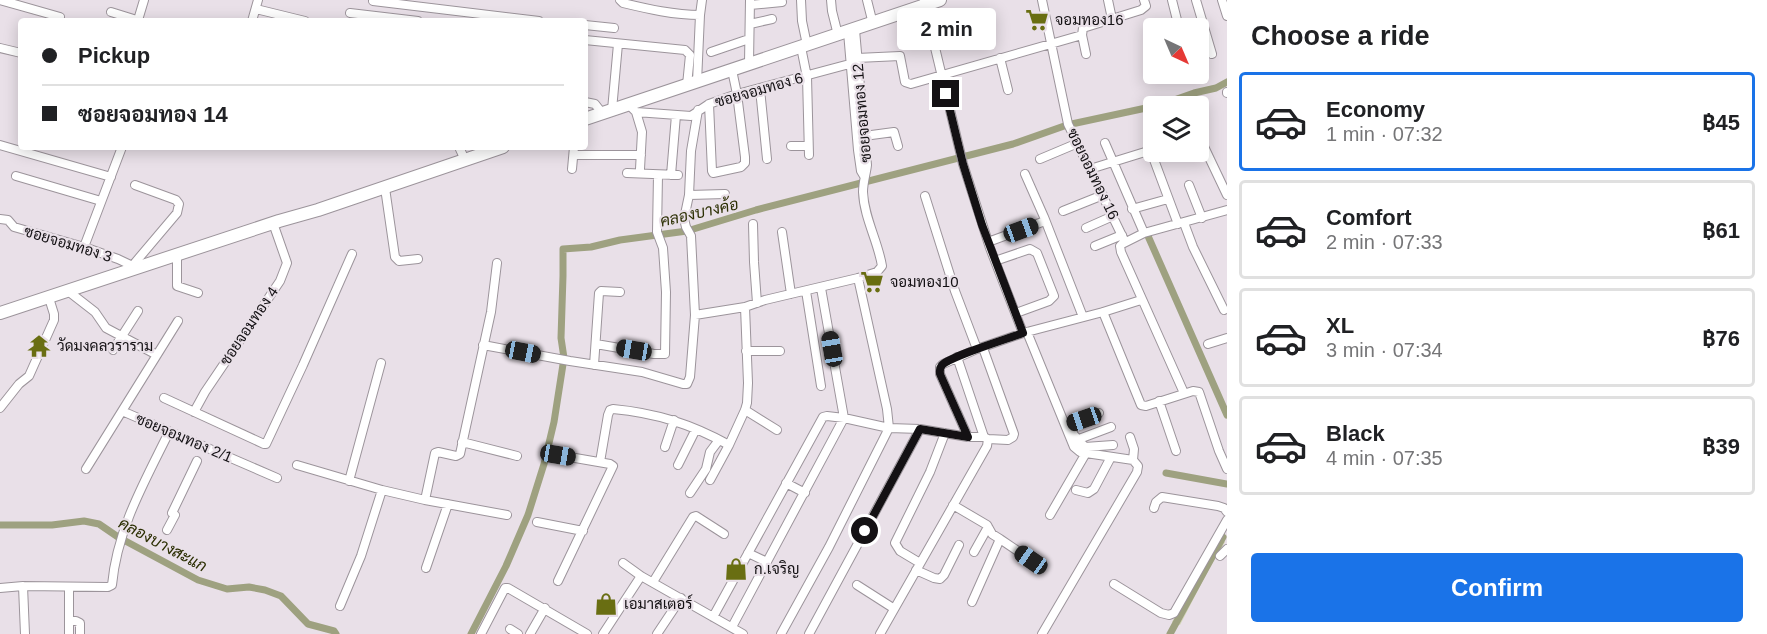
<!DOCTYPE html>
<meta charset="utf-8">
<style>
body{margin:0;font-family:Arial,Sarabun,sans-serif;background:#f6f6f6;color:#202124;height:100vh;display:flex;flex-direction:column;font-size:22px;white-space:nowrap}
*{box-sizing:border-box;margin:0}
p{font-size:20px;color:#757577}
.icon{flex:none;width:33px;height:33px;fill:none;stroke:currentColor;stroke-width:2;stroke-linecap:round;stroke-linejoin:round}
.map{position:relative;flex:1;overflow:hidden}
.side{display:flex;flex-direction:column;background:#fff;width:540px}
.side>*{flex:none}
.banner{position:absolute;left:18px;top:18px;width:570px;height:132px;border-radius:6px;box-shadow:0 3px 15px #0003;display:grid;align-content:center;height:132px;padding:0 24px;background:#fff}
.needle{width:39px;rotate:136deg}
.controls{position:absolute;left:1143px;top:18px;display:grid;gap:12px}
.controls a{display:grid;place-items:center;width:66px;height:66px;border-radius:6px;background:#fff;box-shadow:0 3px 15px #0003;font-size:30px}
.end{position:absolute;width:27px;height:27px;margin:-14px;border:8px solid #141114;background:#fff;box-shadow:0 0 0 3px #fff}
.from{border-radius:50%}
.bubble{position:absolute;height:42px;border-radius:6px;background:#fff;box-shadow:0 3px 15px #0003;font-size:20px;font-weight:700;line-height:42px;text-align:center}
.car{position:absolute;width:18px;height:36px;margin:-18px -9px;border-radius:8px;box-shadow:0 0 4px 2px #0007;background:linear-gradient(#222 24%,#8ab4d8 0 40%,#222 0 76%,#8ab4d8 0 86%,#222 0)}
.banner b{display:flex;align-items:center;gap:21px;height:57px;font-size:22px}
.banner b+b{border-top:2px solid #e0e0e0}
.banner i{width:15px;height:15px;background:#202124}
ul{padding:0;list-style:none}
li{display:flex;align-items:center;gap:18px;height:99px;margin:0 12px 9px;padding:0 12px;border:3px solid #e0e0e0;border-radius:6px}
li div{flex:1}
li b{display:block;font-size:22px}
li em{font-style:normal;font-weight:700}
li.current{border-color:#1a73e8}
li>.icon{width:54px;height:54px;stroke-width:1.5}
h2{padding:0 24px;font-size:27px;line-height:72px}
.cta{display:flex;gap:12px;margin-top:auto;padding:12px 24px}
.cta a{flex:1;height:69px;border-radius:6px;background:#1a73e8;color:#fff;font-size:24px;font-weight:700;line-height:69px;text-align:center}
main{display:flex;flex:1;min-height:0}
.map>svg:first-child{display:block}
</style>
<main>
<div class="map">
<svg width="1227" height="634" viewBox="0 0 1227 634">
<rect width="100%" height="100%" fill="#e9e0e8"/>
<path fill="#d3d6b6" d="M1219 538 1225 542 1210 567 1180 625 1172 622Z"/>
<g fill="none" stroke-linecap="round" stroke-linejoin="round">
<path stroke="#9ea180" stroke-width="7" d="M1148 236 1227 415
M1166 473 1227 484
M0 525H52L84 521 99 524 118 537 198 580 227 589 249 587 265 590 281 596 308 624 334 631 336 634
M471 634 506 566 528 515 544 464 554 422 564 358 561 338 563 276V249L591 247 620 240 687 231 756 210 1013 144 1067 125 1160 105 1194 93 1216 88 1227 82
M1170 634 1223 537"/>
<g stroke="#9c949b" stroke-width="10">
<path id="minor" d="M0 0 60 17
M620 0 623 3C648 9 674 15 700 15L697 82
M801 0 802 21 807 45
M831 0 832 11 838 35
M867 0 873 24
M1042 0 1068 124 1125 242
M1108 0 1112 19
M1172 0 1179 28
M1196 0 1212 54
M1222 0 1227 16
M373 1 539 21
M924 2 963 164 990 248 1023 333
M750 5 782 2
M256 9 305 21
M111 12 140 21
M350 13 418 21
M700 15 702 0
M138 20 144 0
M252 21 258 0
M750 24 772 19
M585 25 614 28
M848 32 858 150 861 171 864 176
M585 40 685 50 690 55 687 85
M801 47 807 77 809 155
M0 48 21 53
M711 52 749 39
M1086 54 1082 35 1083 28 1141 10 1146 6 1144 0
M857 58 900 56 905 82 911 84 1082 35
M1000 58 1008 90
M749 63 750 0
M760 89 767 159
M1227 92V93
M585 102 595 104 602 113
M709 104 712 171 713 173 741 167 745 163V157L737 94 732 70
M629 105 636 112 691 116 709 104 737 94 857 62
M612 110 618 44
M636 112 642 132 640 169
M1198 134 1227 195
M864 136 894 132 898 146
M1105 143 1144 233
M0 145 111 177
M791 146H808
M459 147 465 160
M574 155H641
M1040 159 1078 143
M572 169 574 147
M1090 169 1145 152 1149 153 1153 157 1178 224
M627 173 678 175
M1025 174 1044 217 1083 317
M671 175 676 115
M16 176 101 201
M1189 185 1202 218
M385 188 395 257 399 261 418 259
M689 195 725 194
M925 196 955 291 977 349
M1132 209 1168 199
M1063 211 1103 195
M0 219 8 220 14 227 84 247 118 259 137 268
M1184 223 1193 247 1224 310
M753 224 754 262 757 303
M1086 228 1113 216
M782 232 791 294
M988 242 1045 221
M1095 246 1122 235
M84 247 122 147
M177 255V286L198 293
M995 261 1030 249 1037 253 1054 296 1049 301 1016 313
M133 265 177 213 179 204 176 200 135 185
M68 291 95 312 106 328 157 355
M806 291 821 386
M1103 312 1141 405 1146 406 1193 391 1199 392 1219 451 1227 469
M695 315 745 307 765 300 858 278 877 272 882 266C878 241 864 218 863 192 863 182 866 174 867 165L855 30
M1027 332 1074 447 1080 452 1086 453 1133 460 1138 466 1137 472 1042 634
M596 344 654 354H665L666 292 663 248 657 232 658 175
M1208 344 1227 338
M483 345 570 361 642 372 683 384H687L690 377 695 315 691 236 686 227 684 219 689 195 691 151 698 110
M113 350 138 311
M746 351H780
M957 357 984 437
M594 365 599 293 601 291 620 292
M1184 393 1121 252 1120 246 1122 244 1144 233 1227 210
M164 398 264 444H266L303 365 352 254
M1159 401 1176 451
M0 408 19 384 29 376 54 320V314L49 298
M745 410 777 430
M122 411 277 478
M194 412 205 392 280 281 287 263 273 223
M1069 424 1099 413
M1071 429 1074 435 1085 447 1113 445
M968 437 940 374V367L943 364 977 349 1023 333 1103 312 1141 300
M1130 437 1134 449 1133 460
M1079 439 1111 427
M462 442 517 456
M665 447 674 420
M558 455 610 464 613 466 558 581
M600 462 608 415 610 410 613 409C656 413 691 424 729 445L745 410 747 403 748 383 745 307
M297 465 382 490 425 500 507 515
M678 465 696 429
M86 469 178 321
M710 480 729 445
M349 481 381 363
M786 483 805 493
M1076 490 1088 493 1094 489 1111 457
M690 493 706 469 710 452 719 440
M425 500 435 453 438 452 456 456 460 454 491 312 497 263
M953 505 987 525 992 534 1000 539 972 602
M1154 508 1156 502 1162 497 1218 506 1224 508 1227 512
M172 513 197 461
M1050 515 1086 453
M537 522 583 531
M167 530 175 515
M1000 539 1031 560
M974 552 988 527
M748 553 767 562
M1220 556 1227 549
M623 563 641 576 743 634
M920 563 900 551 895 543 930 472 945 433
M426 568 448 504
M916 570 934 578 940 579 944 575 959 545
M653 582 693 517 696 516 724 534
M1114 584 1161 613 1169 615 1174 613 1227 520
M857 585 893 608
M23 586 25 634
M69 587V634
M0 588 23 586 108 587 112 585C117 529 145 481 169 432
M340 606 361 556 382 490
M713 617 823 417 827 416 844 418 889 428 920 429 968 437H984L988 439 1008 440 1013 437 1014 434 983 348
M69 621H76L80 623V634
M732 627 844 418 821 288
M510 629 518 634
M481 634 505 588H508L587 634
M530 634 545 608
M603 634 641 576
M657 634 681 598
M781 634 829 547 889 428 887 409 858 278
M809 634 920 429
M880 634 987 446 988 439"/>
</g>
<g stroke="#9c949b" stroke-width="14">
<path id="primary" d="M585 119 940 0
M0 313 279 221 318 210 503 147"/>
</g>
<use href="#minor" stroke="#fff" stroke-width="8"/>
<use href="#primary" stroke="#fff" stroke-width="12"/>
</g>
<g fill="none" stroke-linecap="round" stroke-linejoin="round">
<path stroke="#141114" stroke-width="8" d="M865 531 920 429 968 437 940 374C940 370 939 369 942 365 951 356 1007 339 1023 333L982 225 963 164 946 94"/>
</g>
<defs>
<g id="supermarket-bare" transform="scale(1.8)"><path d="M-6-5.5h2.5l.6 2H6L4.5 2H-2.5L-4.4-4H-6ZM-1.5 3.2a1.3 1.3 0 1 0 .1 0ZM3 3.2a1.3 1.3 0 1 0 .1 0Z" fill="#696e12" stroke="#e9e0e8" stroke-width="2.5" paint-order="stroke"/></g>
<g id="temple-bare" transform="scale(1.8)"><path d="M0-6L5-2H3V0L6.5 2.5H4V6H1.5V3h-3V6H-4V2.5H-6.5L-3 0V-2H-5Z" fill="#696e12" stroke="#e9e0e8" stroke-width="2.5" paint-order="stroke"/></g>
<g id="shop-bare" transform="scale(1.8)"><path d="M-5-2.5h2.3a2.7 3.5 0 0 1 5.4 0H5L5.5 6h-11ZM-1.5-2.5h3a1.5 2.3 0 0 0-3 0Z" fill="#696e12" stroke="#e9e0e8" stroke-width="2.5" paint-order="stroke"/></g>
</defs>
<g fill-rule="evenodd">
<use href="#supermarket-bare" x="1037" y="20"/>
<use href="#supermarket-bare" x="872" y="282"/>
<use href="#temple-bare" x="39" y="346"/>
<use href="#shop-bare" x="736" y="569"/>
<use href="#shop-bare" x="606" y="604"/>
</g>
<g text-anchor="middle" stroke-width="4.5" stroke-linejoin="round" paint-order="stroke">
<g font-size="15" fill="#141114" stroke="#e9e0e8" text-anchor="start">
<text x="1055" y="25">จอมทอง16</text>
<text x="890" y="287">จอมทอง10</text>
<text x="57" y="351">วัดมงคลวราราม</text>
<text x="754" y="574">ก.เจริญ</text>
<text x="624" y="609">เอมาสเตอร์</text>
</g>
<g font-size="15" fill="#141114" stroke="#e9e0e8">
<text transform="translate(759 90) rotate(-16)" y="5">ซอยจอมทอง 6</text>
<text transform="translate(862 113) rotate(-95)" y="5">ซอยจอมทอง 12</text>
<text transform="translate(1093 174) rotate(64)" y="5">ซอยจอมทอง 16</text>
<text transform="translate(68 244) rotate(17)" y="5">ซอยจอมทอง 3</text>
<text transform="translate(249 326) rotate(-56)" y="5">ซอยจอมทอง 4</text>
<text transform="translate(184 438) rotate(23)" y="5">ซอยจอมทอง 2/1</text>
</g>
<g font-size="16" font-style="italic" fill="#2c2f03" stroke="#e9e0e8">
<text transform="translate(699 212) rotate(-13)" y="6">คลองบางค้อ</text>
<text transform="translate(163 544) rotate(28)" y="6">คลองบางสะแก</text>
</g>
</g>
</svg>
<div class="controls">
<a><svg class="needle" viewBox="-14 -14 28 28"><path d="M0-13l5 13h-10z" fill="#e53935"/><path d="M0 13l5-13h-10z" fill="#757577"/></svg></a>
<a><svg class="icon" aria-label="layers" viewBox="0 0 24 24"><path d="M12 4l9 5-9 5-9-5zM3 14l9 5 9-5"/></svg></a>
</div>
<i class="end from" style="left:865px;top:531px"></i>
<i class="end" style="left:946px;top:94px"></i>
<div class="bubble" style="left:897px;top:8px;width:99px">2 min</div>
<i class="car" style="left:1021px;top:230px;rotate:70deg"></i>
<i class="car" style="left:832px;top:349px;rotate:350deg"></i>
<i class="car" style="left:634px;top:350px;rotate:280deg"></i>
<i class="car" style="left:523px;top:352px;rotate:101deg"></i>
<i class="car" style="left:1084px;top:419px;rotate:251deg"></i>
<i class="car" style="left:558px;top:455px;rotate:100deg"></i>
<i class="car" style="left:1031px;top:560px;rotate:305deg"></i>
<div class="banner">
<b><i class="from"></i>Pickup</b>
<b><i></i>ซอยจอมทอง 14</b>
</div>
</div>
<section class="side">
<h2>Choose a ride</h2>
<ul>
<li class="current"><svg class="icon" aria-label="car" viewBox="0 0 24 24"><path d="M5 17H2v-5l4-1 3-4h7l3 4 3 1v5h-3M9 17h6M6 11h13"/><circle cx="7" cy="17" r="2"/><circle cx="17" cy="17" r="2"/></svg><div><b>Economy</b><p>1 min · 07:32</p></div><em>฿45</em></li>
<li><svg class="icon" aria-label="car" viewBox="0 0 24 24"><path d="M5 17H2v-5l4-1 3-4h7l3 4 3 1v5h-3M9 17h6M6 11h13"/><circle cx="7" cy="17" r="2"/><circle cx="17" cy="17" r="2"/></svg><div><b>Comfort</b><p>2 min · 07:33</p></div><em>฿61</em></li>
<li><svg class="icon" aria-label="car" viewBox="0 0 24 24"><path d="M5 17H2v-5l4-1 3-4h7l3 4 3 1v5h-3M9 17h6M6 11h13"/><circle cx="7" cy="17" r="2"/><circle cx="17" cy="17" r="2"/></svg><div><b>XL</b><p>3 min · 07:34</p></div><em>฿76</em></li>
<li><svg class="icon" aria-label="car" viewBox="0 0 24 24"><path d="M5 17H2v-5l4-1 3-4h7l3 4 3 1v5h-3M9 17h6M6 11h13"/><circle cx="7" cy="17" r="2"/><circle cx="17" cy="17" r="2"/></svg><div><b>Black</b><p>4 min · 07:35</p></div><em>฿39</em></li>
</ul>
<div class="cta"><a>Confirm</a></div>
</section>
</main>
